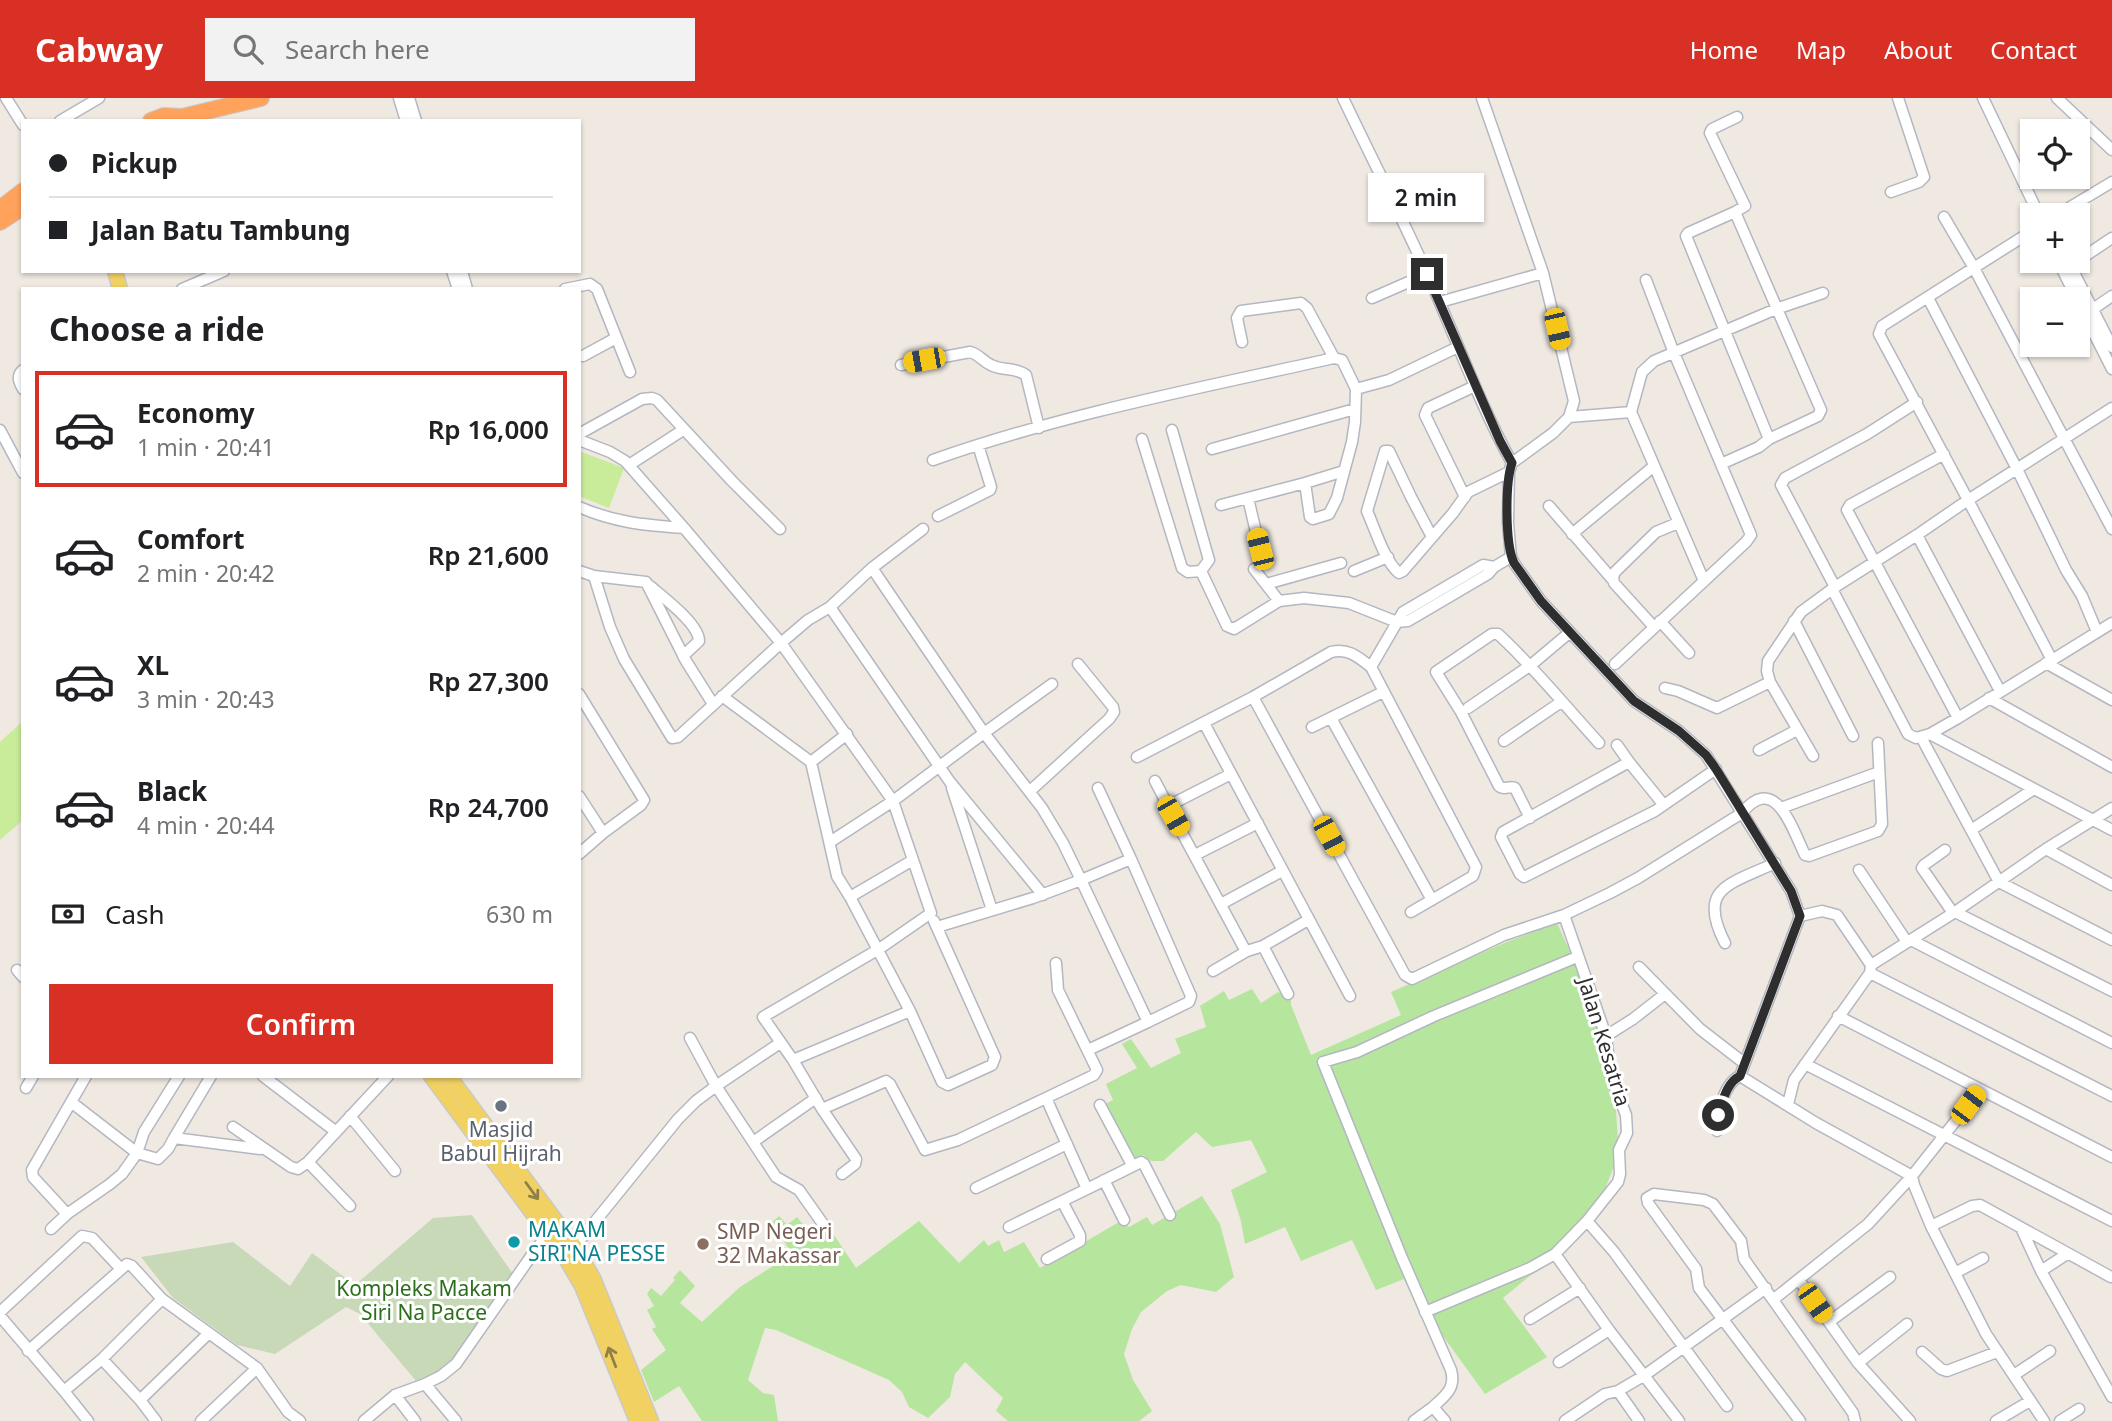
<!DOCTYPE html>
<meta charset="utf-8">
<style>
body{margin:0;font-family:"Noto Sans",sans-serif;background:#f2f2f2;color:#202124;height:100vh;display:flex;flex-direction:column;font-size:26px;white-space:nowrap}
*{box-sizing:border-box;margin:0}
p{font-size:23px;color:#757577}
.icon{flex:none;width:38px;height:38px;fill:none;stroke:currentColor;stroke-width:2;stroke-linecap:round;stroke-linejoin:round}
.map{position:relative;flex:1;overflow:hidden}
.sheet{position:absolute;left:21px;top:189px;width:560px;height:791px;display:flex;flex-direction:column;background:#fff;border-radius:0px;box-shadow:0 2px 5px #0004}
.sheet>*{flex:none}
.hud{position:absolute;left:21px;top:21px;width:560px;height:154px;border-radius:0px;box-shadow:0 2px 5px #0004;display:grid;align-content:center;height:154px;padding:0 28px;background:#fff}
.controls{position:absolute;left:2020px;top:21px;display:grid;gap:14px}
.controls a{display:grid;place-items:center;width:70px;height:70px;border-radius:0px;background:#fff;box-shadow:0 2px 5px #0004;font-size:35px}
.end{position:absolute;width:32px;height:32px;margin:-16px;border:9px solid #2e2e2e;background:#fff;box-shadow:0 0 0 4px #fff}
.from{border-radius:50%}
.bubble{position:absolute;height:49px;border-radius:0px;background:#fff;box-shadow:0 2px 5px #0004;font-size:23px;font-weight:600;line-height:49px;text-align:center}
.car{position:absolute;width:21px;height:42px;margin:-21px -10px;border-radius:9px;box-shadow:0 0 5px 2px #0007;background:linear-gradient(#f5c518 24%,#345 0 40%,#f5c518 0 76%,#345 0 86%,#f5c518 0)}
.hud b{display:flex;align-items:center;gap:24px;height:66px;font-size:26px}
.hud b+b{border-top:2px solid #e0e0e0}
.hud i{width:18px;height:18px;background:#202124}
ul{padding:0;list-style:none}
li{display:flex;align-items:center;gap:21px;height:116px;margin:0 14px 10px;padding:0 14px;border:4px solid transparent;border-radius:0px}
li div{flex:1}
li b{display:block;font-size:26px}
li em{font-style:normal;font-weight:600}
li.active{border-color:#d93025}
li>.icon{width:63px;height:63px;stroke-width:1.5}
h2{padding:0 28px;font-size:32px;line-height:84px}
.pay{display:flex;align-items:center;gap:18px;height:77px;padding:0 28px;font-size:26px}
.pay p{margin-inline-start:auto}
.action{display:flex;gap:14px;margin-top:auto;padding:14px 28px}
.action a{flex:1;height:80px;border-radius:0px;background:#d93025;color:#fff;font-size:28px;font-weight:600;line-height:80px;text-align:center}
header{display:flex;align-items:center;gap:42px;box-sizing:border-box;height:98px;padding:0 35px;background:#d93025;color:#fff}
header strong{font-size:33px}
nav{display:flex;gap:38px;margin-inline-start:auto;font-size:24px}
.search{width:490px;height:63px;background:#f2f2f2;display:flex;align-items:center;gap:18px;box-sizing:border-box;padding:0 24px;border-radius:0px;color:#757577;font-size:26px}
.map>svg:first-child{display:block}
</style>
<header>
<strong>Cabway</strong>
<div class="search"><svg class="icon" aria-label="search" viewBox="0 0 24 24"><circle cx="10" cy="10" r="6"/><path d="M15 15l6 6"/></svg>Search here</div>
<nav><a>Home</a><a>Map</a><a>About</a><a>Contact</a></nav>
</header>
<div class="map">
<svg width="2112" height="1323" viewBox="0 0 2112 1323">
<rect width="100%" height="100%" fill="#efe9e1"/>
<path fill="#b6e59e" d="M1557 825 1589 896 1613 970 1619 1056 1598 1108 1560 1153 1503 1200 1547 1259 1485 1296 1440 1234 1421 1219 1404 1181 1376 1192 1352 1142 1301 1163 1285 1129 1245 1146 1241 1123 1231 1092 1267 1074 1251 1042 1212 1049 1196 1034 1163 1063H1151L1143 1057 1130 1062 1101 1008 1113 1002 1106 986 1137 970 1122 946 1131 941 1151 970 1181 955 1175 941 1206 929 1200 908 1224 893 1229 902 1252 891 1261 905 1278 894 1291 899V907L1311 957 1401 917 1391 894 1509 843Z
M1202 1098 1220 1126 1234 1179 1216 1194 1181 1187 1167 1193 1141 1214 1132 1231 1124 1256 1133 1282 1152 1313 1139 1323H1008L996 1313 1003 1300 965 1264 955 1276 950 1299 928 1320 909 1309 902 1294 889 1282 776 1232 765 1230 748 1282 763 1295 774 1297 778 1323H702L679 1288 654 1304 641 1272 666 1252 652 1231 656 1229 647 1212 654 1208 647 1196 651 1190 661 1198 675 1182 673 1180 680 1172 695 1188 680 1205 702 1224 740 1189 792 1156 780 1137 770 1126 779 1118 787 1127 797 1119 815 1142 830 1131 856 1170 919 1123 959 1165 984 1142 988 1148 999 1142 1004 1154 1024 1144 1040 1170 1119 1124 1124 1125 1129 1129 1147 1119 1152 1127Z"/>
<path fill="#c8d9b8" d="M472 1117 513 1176 448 1269 416 1283 360 1216 346 1209 275 1256 237 1247 173 1200 141 1159 233 1144 290 1188 312 1155 355 1187 433 1120Z"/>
<path fill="#c9ec9a" d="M579 353 624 370 609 410 579 398Z
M23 623V722L0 742V644Z"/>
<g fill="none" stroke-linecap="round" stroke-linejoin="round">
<g stroke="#b4b7c1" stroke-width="13">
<path id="minor" d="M6 0 23 27
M399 0 406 23
M409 0 416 23
M1343 0C1373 63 1405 125 1433 189 1459 248 1481 309 1512 365
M1482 0 1543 175 1574 303 1569 319 1553 335 1512 365 1509 374 1508 425 1511 459 1514 465 1541 503 1634 603 1679 633 1706 657 1791 793 1800 818 1740 978C1723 986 1718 1015 1717 1033
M1983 0 2039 117
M2057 0 2112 52
M60 23 99 0
M1891 94 1919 84 1924 79 1898 0
M1735 114 1821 312 1818 318 1769 341
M2057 117 2112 84
M1944 119 1974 170 2112 431
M2032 133 1882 228 1879 236 1968 402 2112 310
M2058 163 2077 201
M2068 163 2112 249
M2070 168 2112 140
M452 173 458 191
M462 173 467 191
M182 191 224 173
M565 191 590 186 597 191 630 274
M1372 200 1427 176
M1928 200 2017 371 2066 472 2082 498 2097 534
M2077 202 2112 271
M1440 204 1543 175
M2093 211 2112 198
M1242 244 1237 220 1241 213 1301 205 1307 210 1334 260
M579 258H583L616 240
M901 267 970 254C979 256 982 263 991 267 1002 273 1015 269 1026 277L1039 330
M23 272C16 278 19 284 23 291
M1631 314 1704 483
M1569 319 1631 314 1642 274 1654 263 1776 211 1823 195
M0 332 23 375
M579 336 642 301 652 300 657 302 732 383 780 431
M1142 341 1182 470 1188 474 1201 473 1209 462 1172 332
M579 342 610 354 625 363 684 430
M1212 351 1355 311
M1944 356 1850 407 1847 412 1958 620
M933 362C1063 316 1200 290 1334 260L1342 262 1356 291
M1721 366 1759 349 1769 341 1686 138 1688 135 1735 114 1745 108 1710 35 1712 31 1737 19
M629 367 683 332
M1344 373 1305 385 1310 419 1313 421 1329 416 1337 400 1352 344 1355 324 1356 291 1389 282 1458 249
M1465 399 1425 317 1428 310 1475 288
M1248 400 1260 451
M1221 407 1305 385
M1549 408 1612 481
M579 409C616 425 645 427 684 430L781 545 808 522 830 509 950 684 1043 797
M938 418 990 392 991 389 978 347
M1572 436 1654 368
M1917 437 2000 593
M1432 439 1411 399 1389 353H1385L1367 413C1375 431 1385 464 1399 475L1403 473 1453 415 1468 394 1509 374
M872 470 923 431
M1254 471 1279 503
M579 473 594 478 646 484
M1201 473 1227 528 1234 531 1279 503 1304 500 1349 505 1397 524 1408 523 1488 476 1494 469 1511 459
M1354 473 1388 459
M594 478 610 529 624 561 672 640 678 639 781 545 893 703 931 815 879 851 763 919 793 962 822 1011 886 983 890 986 925 1052 958 1042 1046 1000 1087 1091 1009 1129
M646 484 686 563 713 606
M1266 486 1341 465
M650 488C664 500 699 526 699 543L683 558
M1835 489 1781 387 1785 380 1867 336 1917 304
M1832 491 1908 636 1916 640 1930 636 1958 620 2112 525
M830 509 872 470 984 635 1052 586
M1660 523 1689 555
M1794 523 1853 638
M1654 529 1614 485 1613 479 1615 474 1656 434 1678 425
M2046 565 2112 602
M1615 566 1746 444 1751 437 1674 255 1646 182
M1665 590 1678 593 1717 610 1770 584
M579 596 644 702 641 707 603 735 579 756
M722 598 811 664 837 778 850 799 913 762
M1253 599 1405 877 1412 881 1504 837 1564 817 1610 795 1638 780 1742 715C1775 674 1792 730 1805 757L1809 758 1878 733 1882 726 1878 645
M1989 600 2112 669
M1468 610 1531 567 1569 535
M1331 620 1432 802
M1204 625 1350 898
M1312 629 1383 594
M1930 636 2112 732
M1921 639 1999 784 2112 842
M1504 643 1561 604
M1617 647 1629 664 1663 706
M1759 652 1797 632
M1813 658 1770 584 1767 573 1768 563 1801 514 1835 489 1917 437 1968 402 2052 562
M1137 659 1253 599 1331 554C1349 550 1358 559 1371 569
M811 664 847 636
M1629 664 1503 734 1501 739 1520 776 1524 779 1655 713 1716 671
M1231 676 1168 708 1173 718 1244 850 1247 853 1263 848 1308 822
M1155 683 1168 708
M952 690 992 812
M1030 693 1109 621 1114 614 1113 609 1078 566
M579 698 603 735
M1781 710 1879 674
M1530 720 1515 690C1510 687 1504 693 1499 688L1461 614 1436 574 1492 536H1498C1535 570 1565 608 1599 645
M1971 732 2034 691
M830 744 893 703 984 635 1042 710 1063 745 1081 782 1033 800 937 829
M2046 751 2112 787
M1945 752 1924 767 1922 770 1953 815
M1195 757 1258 725
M1131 761 1191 898 1189 904 1148 924
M1859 772 1907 844
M850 799 910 913 942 984 948 987 992 967 995 959 934 823
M1221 806 1282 773
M1411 814 1473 778 1476 769 1371 569 1403 514 1483 467 1494 469
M1955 814 2112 893
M1800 818 1822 813 1837 817 1871 867
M1911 842 2112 945
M1725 845C1696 789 1731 786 1775 765
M1263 848 1288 896
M1639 869 1700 931 1744 965
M17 872 23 879
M1213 873 1247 853
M1870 875 2112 998
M1838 918 2112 1059
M1606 938 1633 921 1665 896
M780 945 716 988 776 1079 799 1092 823 1126
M1088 952 1148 924 1081 782 1131 761 1098 690
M793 962 910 913
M1805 966 2112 1123
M211 978 174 1040 260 1051
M263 978 335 1033
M1740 978 1816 1025 1912 1078 1914 1087 1931 1128 1986 1236 2044 1323
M26 990 33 978
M1046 1000 1094 977 1097 972 1058 892 1056 865
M71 1004 137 1055 158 1061 168 1051 174 1040
M1788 1006 1794 982 1870 875 1871 867 1955 814 2046 751 2112 710
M1100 1007 1132 1067
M822 1011 856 1061 855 1066 842 1076
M350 1018 395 1073
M233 1029 291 1069 298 1071 308 1064 388 978
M753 1044 816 1000
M308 1064 350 1108
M1104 1082 1124 1122
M976 1090 1067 1046
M1087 1091 1141 1064 1144 1066 1170 1117
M67 1116 33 1079 32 1072 86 978
M1587 1123 1614 1154 1727 1308
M1931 1128 1972 1108 1980 1107 2111 1179
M51 1131 67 1116 110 1086 122 1076 137 1055 144 1034 179 978
M2022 1132 2041 1173 2112 1299
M572 1152 678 1021 696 1003 716 988 690 940
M1555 1156 1609 1232 1679 1323
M1047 1161 1080 1143V1137L1062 1103
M2041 1173 2067 1156
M1955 1175 1983 1160
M1799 1182 1858 1265 1910 1323
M1774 1201 1868 1126 1912 1078 1980 992
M0 1214 82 1138 92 1140 121 1171
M1425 1214 1530 1170 1555 1156 1587 1123 1618 1084 1620 1076 1619 1052 1627 1035 1626 1017 1611 979 1606 938 1564 817
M0 1218 64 1293
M1530 1221 1580 1190
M1829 1224 1890 1179
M28 1253 127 1166 132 1168 162 1201
M1922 1254 1941 1271 1947 1273 1997 1254
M102 1261 140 1302
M1559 1264 1609 1232
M1858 1265 1907 1226
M2014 1277 2050 1253
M425 1286 456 1323
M1618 1293 1639 1323
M395 1297 415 1323
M88 1323 64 1293 102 1261 162 1201 257 1270 288 1314 300 1323
M156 1323 140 1302 209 1235
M201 1323 257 1270
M364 1323 395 1297 425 1286 441 1278 456 1266 536 1151 553 1131
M1414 1323 1433 1309
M1445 1323 1433 1309C1446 1297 1456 1290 1451 1272L1402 1160 1323 964 1357 954 1434 918 1577 859
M1565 1323 1605 1296 1618 1293 1645 1277 1766 1190
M1800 1323 1699 1190 1696 1171 1648 1105 1647 1100 1654 1096 1704 1102 1713 1106 1741 1143 1744 1161 1853 1315 1855 1323
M1996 1323 2030 1303
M2060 1323 2079 1311"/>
</g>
<g stroke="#c9c9c9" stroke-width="17">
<path id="major" d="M115 173 120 191
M431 978 565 1159 582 1188 637 1323
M449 978 575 1149 593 1180 651 1323"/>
</g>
<g stroke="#c9c9c9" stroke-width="18">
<path id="highway" d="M151 23 164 18 182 19 261 0
M0 111 23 93
M0 124 23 109"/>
</g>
<use href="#minor" stroke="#fff" stroke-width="10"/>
<use href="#major" stroke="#f2d163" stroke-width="14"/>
<use href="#highway" stroke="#ffa35c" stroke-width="16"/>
</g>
<defs><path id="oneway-shaft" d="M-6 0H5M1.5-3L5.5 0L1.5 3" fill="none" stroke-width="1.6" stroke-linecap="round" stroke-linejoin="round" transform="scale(1.75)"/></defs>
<g stroke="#908048">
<use href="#oneway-shaft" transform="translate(532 1093) rotate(54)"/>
<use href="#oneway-shaft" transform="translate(612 1259) rotate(-111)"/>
</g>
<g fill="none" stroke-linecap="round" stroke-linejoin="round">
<path stroke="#2e2e2e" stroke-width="9" d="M1427 176 1500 343 1512 365C1505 385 1505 446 1514 465L1541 503 1634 603 1679 633 1706 657 1716 671 1791 793 1800 818 1740 978C1726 985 1723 1003 1718 1017"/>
</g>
<circle fill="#6b7280" stroke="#fff" stroke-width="2.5" cx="501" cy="1008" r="7"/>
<circle fill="#0f9aa8" stroke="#fff" stroke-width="2.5" cx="514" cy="1144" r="7"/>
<circle fill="#8d6e63" stroke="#fff" stroke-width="2.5" cx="703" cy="1146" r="7"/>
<g text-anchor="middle" stroke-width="6" stroke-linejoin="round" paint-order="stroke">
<g font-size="21" fill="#2e2e2e" stroke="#fff">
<text transform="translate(1604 944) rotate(73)" y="7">Jalan Kesatria</text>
</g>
<g font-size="21" fill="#5b616d" stroke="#fff">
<text x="501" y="1039">Masjid<tspan x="501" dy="24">Babul Hijrah</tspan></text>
</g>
<g font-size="21" fill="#0d838f" stroke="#fff" text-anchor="start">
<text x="528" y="1139">MAKAM<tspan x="528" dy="24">SIRI'NA PESSE</tspan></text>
</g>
<g font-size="21" fill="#785e54" stroke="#fff" text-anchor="start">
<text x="717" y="1141">SMP Negeri<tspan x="717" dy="24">32 Makassar</tspan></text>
</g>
<g font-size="21" fill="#2c6e1b" stroke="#fff">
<text x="424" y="1198">Kompleks Makam<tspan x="424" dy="24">Siri Na Pacce</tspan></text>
</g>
</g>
</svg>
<div class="controls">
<a><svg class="icon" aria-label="locate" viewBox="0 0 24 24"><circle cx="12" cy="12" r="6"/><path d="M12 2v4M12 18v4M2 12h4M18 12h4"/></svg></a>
<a>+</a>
<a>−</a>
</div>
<i class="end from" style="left:1718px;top:1017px"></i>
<i class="end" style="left:1427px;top:176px"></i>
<div class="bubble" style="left:1368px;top:75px;width:116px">2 min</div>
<i class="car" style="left:1557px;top:231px;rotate:167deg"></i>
<i class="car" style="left:924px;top:262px;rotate:260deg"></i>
<i class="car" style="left:1260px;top:451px;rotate:346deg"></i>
<i class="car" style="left:1173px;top:718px;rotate:150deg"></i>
<i class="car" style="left:1329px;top:738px;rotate:152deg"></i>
<i class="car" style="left:1968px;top:1007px;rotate:37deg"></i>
<i class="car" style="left:1815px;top:1205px;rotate:145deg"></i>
<div class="hud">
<b><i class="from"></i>Pickup</b>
<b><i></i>Jalan Batu Tambung</b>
</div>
<section class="sheet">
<h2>Choose a ride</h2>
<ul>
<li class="active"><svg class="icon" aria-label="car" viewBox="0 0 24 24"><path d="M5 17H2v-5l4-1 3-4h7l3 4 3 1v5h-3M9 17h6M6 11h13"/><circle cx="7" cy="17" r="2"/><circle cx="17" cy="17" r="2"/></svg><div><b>Economy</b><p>1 min · 20:41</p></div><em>Rp 16,000</em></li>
<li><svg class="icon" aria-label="car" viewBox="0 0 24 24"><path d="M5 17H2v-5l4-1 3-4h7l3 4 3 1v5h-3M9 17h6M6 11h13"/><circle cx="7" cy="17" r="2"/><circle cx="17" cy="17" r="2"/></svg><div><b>Comfort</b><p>2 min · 20:42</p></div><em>Rp 21,600</em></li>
<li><svg class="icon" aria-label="car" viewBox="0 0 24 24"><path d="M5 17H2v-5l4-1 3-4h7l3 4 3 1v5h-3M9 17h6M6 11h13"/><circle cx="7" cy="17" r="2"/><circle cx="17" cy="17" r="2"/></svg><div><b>XL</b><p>3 min · 20:43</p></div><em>Rp 27,300</em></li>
<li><svg class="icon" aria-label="car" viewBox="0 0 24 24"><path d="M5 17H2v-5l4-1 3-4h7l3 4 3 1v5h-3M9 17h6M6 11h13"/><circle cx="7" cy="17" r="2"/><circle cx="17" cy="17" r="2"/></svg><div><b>Black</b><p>4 min · 20:44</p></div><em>Rp 24,700</em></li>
</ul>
<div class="pay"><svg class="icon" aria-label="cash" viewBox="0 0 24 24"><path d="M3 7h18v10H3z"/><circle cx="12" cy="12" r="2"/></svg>Cash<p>630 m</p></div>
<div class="action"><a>Confirm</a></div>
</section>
</div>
